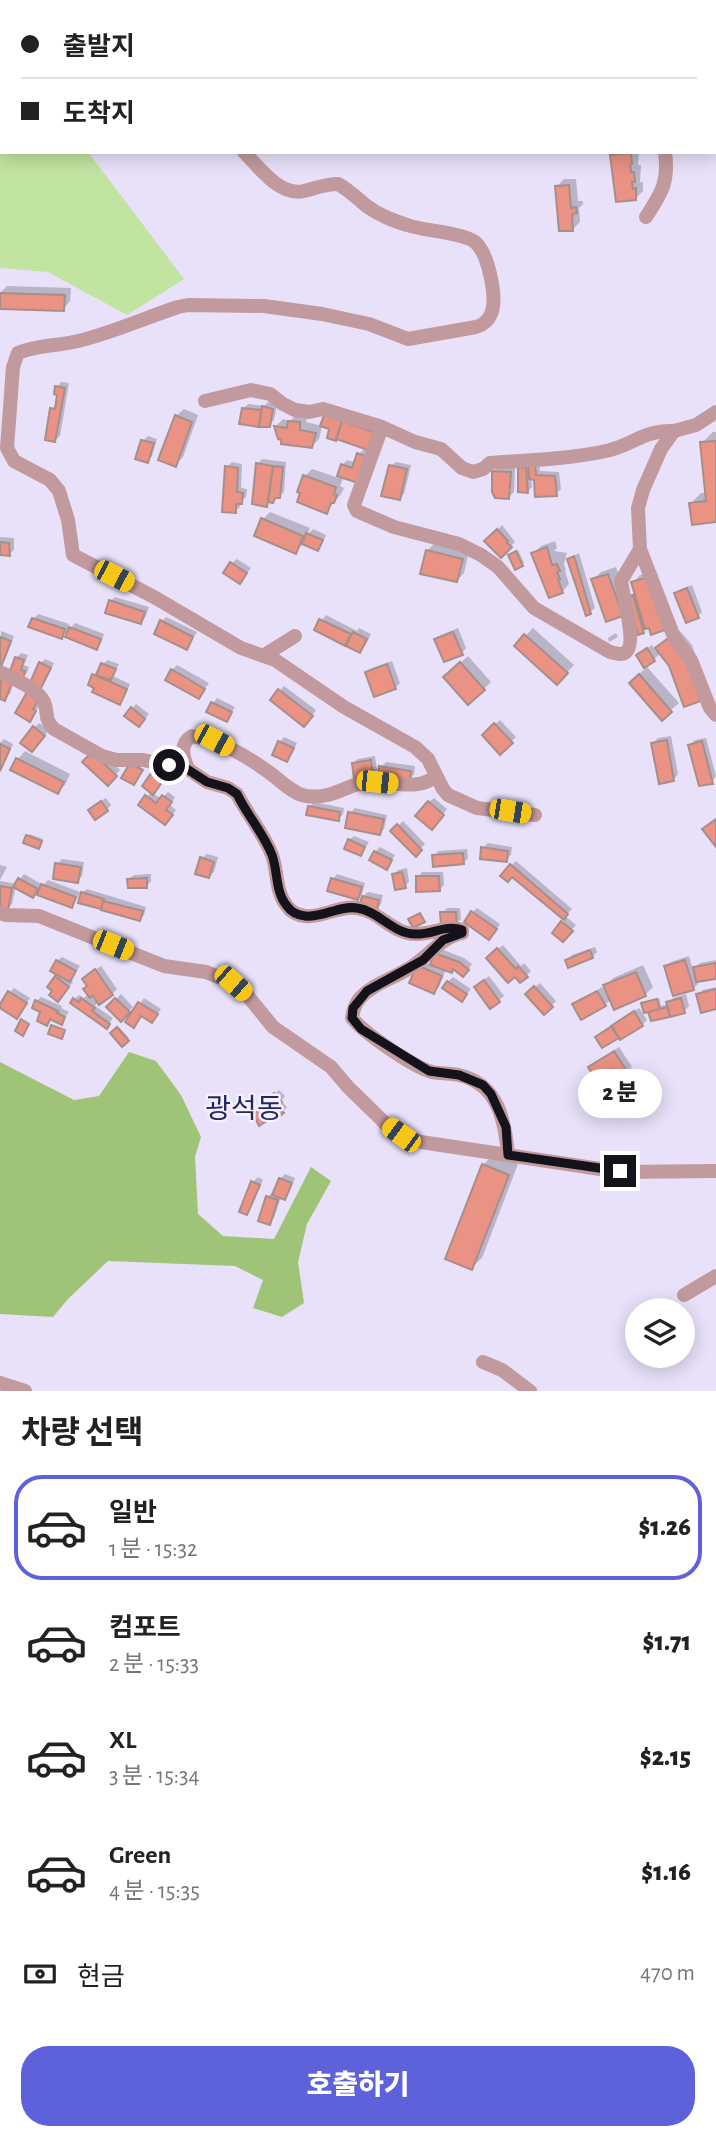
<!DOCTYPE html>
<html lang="ko">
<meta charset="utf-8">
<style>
body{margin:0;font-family:"Alegreya Sans","Noto Sans KR",sans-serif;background:#f6f6f6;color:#222;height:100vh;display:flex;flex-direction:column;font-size:26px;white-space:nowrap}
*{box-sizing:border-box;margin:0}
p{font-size:23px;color:#767676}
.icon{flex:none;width:38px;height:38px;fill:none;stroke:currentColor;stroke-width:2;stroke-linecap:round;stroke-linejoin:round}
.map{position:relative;height:1391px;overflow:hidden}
.sheet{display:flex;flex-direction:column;background:#fff;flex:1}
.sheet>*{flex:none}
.top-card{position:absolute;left:0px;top:0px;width:718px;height:154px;box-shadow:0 4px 18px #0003;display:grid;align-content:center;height:154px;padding:0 21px;background:#fff}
.tools{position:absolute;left:625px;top:1298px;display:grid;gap:14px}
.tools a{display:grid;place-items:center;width:70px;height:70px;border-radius:50%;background:#fff;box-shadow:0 4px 18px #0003;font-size:35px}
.end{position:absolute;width:32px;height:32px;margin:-16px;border:9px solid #14121a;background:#fff;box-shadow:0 0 0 4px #fff}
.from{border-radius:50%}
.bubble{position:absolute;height:49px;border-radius:24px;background:#fff;box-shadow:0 4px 18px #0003;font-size:23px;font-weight:800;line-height:49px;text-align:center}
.car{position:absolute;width:21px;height:42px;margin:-21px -10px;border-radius:9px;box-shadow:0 0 5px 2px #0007;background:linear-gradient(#f5c518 24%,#345 0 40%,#f5c518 0 76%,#345 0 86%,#f5c518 0)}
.top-card b{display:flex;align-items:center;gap:24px;height:66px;font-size:26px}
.top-card b+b{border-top:2px solid #e0e0e0}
.top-card i{width:18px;height:18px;background:#222}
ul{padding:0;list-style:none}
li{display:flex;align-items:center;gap:21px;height:105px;margin:0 14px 10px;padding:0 7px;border:4px solid transparent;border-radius:28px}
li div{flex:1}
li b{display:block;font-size:26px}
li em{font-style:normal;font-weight:800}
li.on{border-color:#5e62da}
li>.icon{width:63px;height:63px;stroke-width:1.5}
h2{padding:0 21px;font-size:32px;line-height:84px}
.pay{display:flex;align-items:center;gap:18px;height:77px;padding:0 21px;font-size:26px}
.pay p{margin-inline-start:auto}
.action{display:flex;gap:14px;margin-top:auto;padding:14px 21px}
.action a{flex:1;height:80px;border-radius:28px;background:#5e62da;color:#fff;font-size:28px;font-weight:800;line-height:80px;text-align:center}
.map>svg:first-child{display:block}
</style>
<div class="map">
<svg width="716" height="1391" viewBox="0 0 716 1391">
<rect width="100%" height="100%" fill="#e8e1f9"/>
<path fill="#c2e4a1" d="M2 110V152H88L184 279 127 315 48 272 0 268V111Z"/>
<path fill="#9fc478" d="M129 1052 156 1061 181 1095 201 1137 195 1157 198 1214 223 1236 274 1239 311 1167 331 1181 307 1224 298 1262 304 1303 282 1317 253 1308 263 1280 235 1266 108 1261 68 1299 53 1317 0 1314V1062L74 1100 99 1096Z"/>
<path fill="#0003" d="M615 152H639L638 165H641L640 182H643V191L636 198 611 156Z
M564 179H576L578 201H583V204L579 208 580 222 572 230 557 186Z
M7 286 71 288 70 301 63 309 0 307V293Z
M61 382 69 383 60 436 55 440 52 409 58 403 57 387Z
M268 402 277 405 274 420 269 425 241 422 243 409 248 404 264 406Z
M184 409 198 415 183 457 175 465 176 416Z
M297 414 307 415 306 422 322 426 319 439 312 446 276 426 283 419 290 421Z
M377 427 372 443 365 450 371 452 344 476 340 486 344 488 341 494 326 512 305 476 312 469 339 478 342 465 347 460 356 463 359 454 366 447 337 437Z
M713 432H716V521L691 503 701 493 707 492 702 443Z
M148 436 157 439 152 456 148 461 143 441Z
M262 459 286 462 284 492 266 505 258 464Z
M539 459 540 471 559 472 561 489 556 494 536 478H531L532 487 527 492 519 468Z
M232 462 242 464 241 488 247 489 246 497 240 502V507L235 511 227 467Z
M396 462 411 465 404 494 399 499 391 466Z
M499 467 515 468 514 492 509 497 494 472Z
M270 512 310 528 307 535 313 529 326 535 322 544 318 549 304 543 295 552 263 519Z
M502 525 515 542 501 555 487 541Z
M0 537 14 538V550L9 554H0Z
M555 541 557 548 554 551 567 553 564 564 566 570 565 571 569 584 562 592 533 554 541 546Z
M435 543 469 551 464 573 457 581 427 551Z
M518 550 524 563 516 567 512 553Z
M579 553 595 608 590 612 569 559Z
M237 559 251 568 240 582 232 563Z
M616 567 627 599 636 592 633 583 640 575 656 570 671 621 650 625 643 631 622 615 593 580 601 572Z
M692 585 702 612 698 616 676 594 681 589Z
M115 597 149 607 145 618 141 622 111 601Z
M38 614 69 624 66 632 61 637 33 619Z
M326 615 357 631 359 628 371 634 365 646 360 651 316 629Z
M166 617 197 632 186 648 162 621Z
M75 623 104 634 101 643 97 647 71 628Z
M458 628 466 648 462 653 436 640 441 635Z
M533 628 574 665 557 683 516 646Z
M679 630 692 645 708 692 670 665 661 653 654 659 643 651 652 645 655 650Z
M1 631 14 636 5 660 0 665Z
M616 633 618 637 609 642 608 638Z
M21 653 28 655 24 665 29 667 27 673 22 677 16 675 10 694 5 699 0 697V687L3 679 10 675 16 658Z
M468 656 491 682 484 689 453 670Z
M45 659 54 663 44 684 37 691 42 694 36 704 39 706 30 720 41 663Z
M107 660 119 664 113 676 130 684 124 698 119 703 96 687 94 675Z
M392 661 400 683 395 688 367 673 372 668Z
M177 665 209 683 199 697 172 670Z
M647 667 679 703 662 718 638 675Z
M284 686 316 710 309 720 280 691Z
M217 698 235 707 226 720 213 703Z
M136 704 149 714 144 720 132 709Z
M500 720 516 737 500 752 484 735Z
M39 723 49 730 37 746 35 727Z
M671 736 678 774 674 779 653 743 658 738Z
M284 737 297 743 291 755 287 760 274 755 280 742Z
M706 738 716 776 712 782 690 745 695 740Z
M4 739 13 744 0 772V743Z
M98 749 120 770 108 783Z
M25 751 70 774 65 785 58 792 18 759Z
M375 756 377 770 372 774 353 763 358 759Z
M386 762 415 766 414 774 410 779 381 767Z
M158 767 171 769 153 793 161 799 168 792 175 797 170 805 176 810 170 818 140 805 152 791Z
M106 798 111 805 107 810 95 805Z
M434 798 447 809 436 823 429 802Z
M314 802 344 808 343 814 338 819 309 807Z
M355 808 387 815 384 829 380 834 350 813Z
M403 821 425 844 416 854 393 831Z
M29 834 43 839 39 847 28 836Z
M354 836 369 842 361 854 349 840Z
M488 843 512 847 511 855 506 860 483 848Z
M380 847 395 855 387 867 375 852Z
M467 849 468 858 463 863 434 856 438 851Z
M207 854 218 857 214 872 209 876 202 858Z
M62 859 84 862 82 876 78 881 57 864Z
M516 861 572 909 565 916 576 925 567 935 554 933 566 919 513 875H502Z
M0 865 7 867 0 880Z
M407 868 409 882 405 886 394 875 398 870Z
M422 872H443L444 885 439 890 418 877Z
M24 874 43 885 48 880 80 892 76 901 71 906 43 885 33 895 16 886 12 904 7 909 0 908V881L17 884Z
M151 874V881L147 886 129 879 134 875Z
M337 874 365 883 362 894 357 898 333 879Z
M87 889 146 907 144 915 140 919 80 902 82 893Z
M368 892 383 895 381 904 376 909 363 896Z
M447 908H460L461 919 456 923 442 913Z
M477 908 500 924 494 933 472 913Z
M503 945 521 966 524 963 531 971 521 981 488 958Z
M595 947 597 952 592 957 567 960 572 955Z
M441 949 464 958 472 964 468 970 454 968 451 971 446 969 439 987 434 992 411 982 423 961 432 965Z
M689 956 693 970 700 963 716 960V977L697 981 698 984 693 989 666 966 671 962Z
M62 957 80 966 70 980 73 982 62 995 57 977 59 974 57 961Z
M643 965 653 987 645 995 611 999 605 1005H574L602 987 607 995 609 994 606 986 613 978Z
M101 966 117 989 112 994 94 993 89 996 98 1002 95 1006 113 1018 107 1026 75 999 79 995 84 998 89 993V974Z
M489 976 504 996 491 1006 481 982Z
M453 977 471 989 462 1000 448 982Z
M540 983 556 1001 544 1013 527 994Z
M716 987V1008L698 995 703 990Z
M14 988 30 998 21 1012 10 992Z
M121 994 133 1007 121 1019 108 1007Z
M686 994 689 1006 684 1011 650 1012 654 1008 643 1004 659 998 661 1006 669 1004 673 998Z
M41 997 62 1006 61 1008 69 1012 61 1023 52 1018 46 1023 43 1011 37 1001Z
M144 998 161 1009 156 1016 142 1015 134 1026 128 1022Z
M639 1008 647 1020 642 1025 597 1037Z
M119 1027 129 1038 122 1044 112 1033Z
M619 1047 632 1067 627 1071 619 1076 613 1067H590Z
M279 1090 285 1096 281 1101 287 1107 277 1117 265 1103Z
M493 1155 518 1164 482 1258 471 1268 483 1165Z
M285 1174 295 1178 289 1193 285 1198 281 1197 274 1218 270 1223 267 1197 272 1193H275L280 1179Z
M258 1177 263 1180 251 1208 247 1213 253 1182Z"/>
<path fill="#ea9283" stroke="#a88e89" stroke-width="2" d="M631 153 632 164 630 165 631 172H634L635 182H632L633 189 636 188V200L616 202 610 155Z
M569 185 571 208 576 207 577 213 572 214 573 231H559L555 186Z
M0 293 65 295 64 311 0 309Z
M55 386 65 388 55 442 45 440 50 408 55 409 57 395 54 394Z
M262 406 273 409 270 427H259Z
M242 408 261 410 259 427 239 424Z
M175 415 192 422 176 467 158 460Z
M324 415 342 421 336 441 327 438 329 429 320 426Z
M288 421 300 422V430L316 433 312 448 281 444V440L278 439 274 426 287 428Z
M342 421 374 432 368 450 336 439Z
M141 440 154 443 148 463 135 459Z
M716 441V522L692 525 689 503 706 501 700 442Z
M357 453 367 457 358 483 337 476 341 464 352 468Z
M256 463 273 466 267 507 252 504Z
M528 463H535L536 475 555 476 557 496 535 497 534 480 529 479Z
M389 465 407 469 400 500 381 496Z
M225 466 238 468 237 492 243 493 242 504H236V513L222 512Z
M273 466 283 467 280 498H275L273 503 268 502Z
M518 467 526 468 528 493 518 492Z
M492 471 511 472 509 499 495 498 492 492Z
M303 475 336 487 334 494 337 495 334 503H331L327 514 297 502 300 493 297 492Z
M261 518 303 536 296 554 254 536Z
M497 529 508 541 507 543 512 547 501 558 484 541Z
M306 533 323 540 318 551 302 544Z
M0 542 9 543 10 556 0 555Z
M547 547 552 565 557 564 560 571 557 572 560 579H558L563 593 549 598 531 553Z
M426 550 463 559 457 582 420 574Z
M516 551 523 566 515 570 508 555Z
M574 556 591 614 586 616 567 559Z
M230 562 247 573 240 584 223 573Z
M608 574 623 616 606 622 591 579Z
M649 577 665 630 651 635 649 628 645 629 631 582Z
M687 588 699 618 686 623 674 593Z
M633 595 644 633 638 635 627 597Z
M109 600 145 612 141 624 105 613Z
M32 618 65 629 62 639 28 627Z
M319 619 351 634 345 646 314 630Z
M160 620 193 637 187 650 154 634Z
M69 627 101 639 97 650 65 637Z
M353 632 367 639 360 653 346 646Z
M453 632 463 655 444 662 434 639Z
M524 634 568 673 557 685 514 646Z
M671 636 685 653 701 701 684 707 669 666 655 648Z
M0 637 11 641 1 667H0Z
M647 648 655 661 644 668 636 655Z
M15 657 24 660 21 670 25 671 23 679 9 674Z
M39 662 51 668 40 690 29 685Z
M460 662 485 690 468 705 443 677Z
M101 663 116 669 111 680 96 675Z
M387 664 396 689 374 697 365 672Z
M171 669 205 689 199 699 165 680Z
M92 674 127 689 120 705 92 692 94 688 88 685Z
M639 674 672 712 662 721 629 683Z
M1 678 12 682 5 701 0 699Z
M278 689 313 716 304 727 270 700Z
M27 692 39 699 33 709 36 711 30 722 15 713Z
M211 702 232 712 227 722 206 712Z
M131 707 145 719 139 727 124 716Z
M494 723 513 743 500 755 482 735Z
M33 726 45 736 32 752 20 743Z
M667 740 674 781 659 784 651 743Z
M278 741 294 748 287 762 272 755Z
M702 741 713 784 699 786 688 745Z
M0 744 10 749 0 771Z
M92 752 117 776 108 786 82 762Z
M16 758 64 782 58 794 10 770Z
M371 760 373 776 354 779 352 763Z
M130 763 143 770 134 785 121 778Z
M156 766 168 774 153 795 142 786Z
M379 766 411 771 410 780 378 776Z
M145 795 156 803 162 795 172 802 166 810 173 815 165 825 138 805Z
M101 801 108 811 95 820 88 810Z
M428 801 444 815 432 830 415 816Z
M308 806 340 812 339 821 306 815Z
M348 812 384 819 380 835 345 828Z
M716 819V847L702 829Z
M397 824 422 850 416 857 390 831Z
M26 835 42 841 39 849 23 843Z
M348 839 365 847 361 856 344 849Z
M481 847 508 851 507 862 480 859Z
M374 851 392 860 387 870 369 860Z
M463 853 464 864 433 867 432 855Z
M200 857 214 862 209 878 195 874Z
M55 863 81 867 78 883 53 879Z
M510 864 568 914 564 920 512 877 508 882 500 876Z
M402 872 406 888 395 890 392 874Z
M416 876H439L440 891 416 892Z
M18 878 38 889 33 898 13 887Z
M147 878V888H128L127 879Z
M331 878 362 887 358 900 327 891Z
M41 884 76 897 72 908 37 895Z
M0 886 12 888 8 911 0 910Z
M81 892 104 899 101 909 78 903Z
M362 896 379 900 377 911 359 907Z
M103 901 143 911 140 921 101 910Z
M471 911 497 929 489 940 464 922Z
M440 912H456L457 925 441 926Z
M420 913 425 922 413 928 408 919Z
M561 921 573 931 563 942 552 933Z
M497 948 516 969 518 966 528 977 520 983 515 977 508 983 486 958Z
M590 950 593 958 568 968 565 960Z
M434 953 459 962 469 970 463 977 453 969 452 973 430 965Z
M56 960 76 971 70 982 50 971Z
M685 960 694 990 673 996 664 966Z
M716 963V979L696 982 693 967Z
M417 965 442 976 434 994 409 983Z
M95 969 113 995 99 1005 93 996 90 998 83 989 87 986 82 979Z
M636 972 646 996 614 1010 603 985Z
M55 976 69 987 58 1002 49 995 52 991 47 987Z
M484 980 500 1002 490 1009 474 987Z
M447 981 467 994 462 1002 442 988Z
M534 986 553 1007 544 1015 525 994Z
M716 989V1009L701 1013 696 994Z
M8 991 27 1003 17 1019 0 1008V1004Z
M597 991 606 1006 581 1020 572 1004Z
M73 998 79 1002 81 998 95 1008 92 1011 110 1024 107 1029 70 1003Z
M115 998 130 1012 121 1022 106 1007Z
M681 998 685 1013 670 1017 666 1002Z
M657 999 660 1009 644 1013 641 1003Z
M35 1000 58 1011 57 1013 65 1017 62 1025 50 1019 47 1026 37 1021 40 1012 32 1008Z
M138 1002 158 1014 152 1023 141 1016 134 1028 125 1022Z
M668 1007 670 1017 651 1021 648 1012Z
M634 1011 643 1026 620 1040 611 1026Z
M21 1019 29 1024 23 1036 15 1031Z
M51 1025 65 1030 62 1039 48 1034Z
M612 1026 619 1038 602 1048 595 1037Z
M117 1027 129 1041 122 1047 110 1033Z
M614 1051 628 1073 619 1079 613 1069 596 1080 588 1067Z
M274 1093 282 1102 277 1106 284 1113 276 1119 262 1103Z
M261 1109 267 1121 259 1126 253 1114Z
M482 1164 509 1175 472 1270 445 1259Z
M279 1178 292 1183 285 1200 272 1195Z
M251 1181 260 1185 247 1215 239 1212Z
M266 1196 278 1200 270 1225 258 1221Z"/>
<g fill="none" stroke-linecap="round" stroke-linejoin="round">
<path stroke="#c2999d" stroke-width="14" d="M140 0 142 2
M269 2V0
M611 2 626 0
M655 2 656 0
M244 152C259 167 280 197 304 191 316 188 325 184 338 184 349 190 358 199 368 207 379 215 394 221 407 225 424 231 464 233 475 242 488 253 498 298 491 314 488 321 483 325 476 327L408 339 369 324 322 314 264 306 188 305 178 307C145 318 111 333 78 341 58 346 37 345 18 353L13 367 7 448 14 461 50 480 59 491 68 520 73 555 154 597 241 648 275 660 344 707 415 747 428 759 443 789 448 795 477 808 535 815
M646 217C662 192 669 182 665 152
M205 401 251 390 270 394 283 404 295 410 309 412 323 409 382 427
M674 431C642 430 634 445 606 451 569 459 529 460 490 463L483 469 473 472 462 468 441 449 415 442 382 427 354 505 357 511 394 527 459 544 481 555 498 567 534 608 610 652C615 653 621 656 626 652 637 644 623 595 621 581L640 549 638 508 643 490 661 449 674 431 696 425 716 412
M640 549 674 637 691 660 710 708 716 715
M263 656 295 636
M0 672C14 679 37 688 44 702 49 713 43 718 54 729L102 756 116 760H143L188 769 207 782 228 788 237 794C247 814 264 834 272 855 278 871 275 892 287 906 291 912 297 915 305 916 323 918 339 905 357 908 379 911 393 934 415 934 432 935 446 924 462 930V933C440 938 427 958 408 969 392 979 373 984 360 998 355 1004 353 1010 352 1018 364 1033 413 1067 432 1072 441 1074 450 1073 459 1075 498 1084 505 1120 508 1155
M188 769C183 757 179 744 192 736 223 742 245 755 270 773 281 781 293 794 306 796 337 800 348 781 374 782 394 782 419 791 436 776
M0 913 6 915 39 916 164 966 206 972 233 983 247 995 273 1027 331 1067 348 1087 387 1125 401 1135 421 1142 620 1172 716 1171
M684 1295 716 1276
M483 1362 502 1370 530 1391
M0 1383 25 1391"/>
</g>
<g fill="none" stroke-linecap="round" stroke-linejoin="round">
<path stroke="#14121a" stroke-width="9" d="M169 765 187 769 207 782 228 788 237 794C247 815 264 834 272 855 278 871 275 892 287 906 291 912 297 915 305 916 323 918 339 905 357 908 379 911 393 934 415 934 432 935 446 924 462 930V933L443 940 423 960 367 991 353 1008 352 1018 361 1029 429 1071 459 1075 483 1085 491 1094 506 1127 508 1155 620 1171"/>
</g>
<g text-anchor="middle" stroke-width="5" stroke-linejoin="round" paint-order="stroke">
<g font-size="28" fill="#242660" stroke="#f4f0ff">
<text x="244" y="1118">광석동</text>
</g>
</g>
</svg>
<div class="tools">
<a><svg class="icon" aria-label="layers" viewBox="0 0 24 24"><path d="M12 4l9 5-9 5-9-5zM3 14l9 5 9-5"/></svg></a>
</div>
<i class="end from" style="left:169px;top:765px"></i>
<i class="end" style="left:620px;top:1171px"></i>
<div class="bubble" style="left:578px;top:1069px;width:84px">2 분</div>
<i class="car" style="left:114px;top:576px;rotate:117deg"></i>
<i class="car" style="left:214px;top:740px;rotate:118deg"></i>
<i class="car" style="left:377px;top:782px;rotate:96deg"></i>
<i class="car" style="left:510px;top:811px;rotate:99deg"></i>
<i class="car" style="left:113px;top:945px;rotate:112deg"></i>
<i class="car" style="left:233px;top:983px;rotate:131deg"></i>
<i class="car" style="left:401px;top:1135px;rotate:306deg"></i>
<div class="top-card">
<b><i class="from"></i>출발지</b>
<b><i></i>도착지</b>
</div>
</div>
<section class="sheet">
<h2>차량 선택</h2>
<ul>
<li class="on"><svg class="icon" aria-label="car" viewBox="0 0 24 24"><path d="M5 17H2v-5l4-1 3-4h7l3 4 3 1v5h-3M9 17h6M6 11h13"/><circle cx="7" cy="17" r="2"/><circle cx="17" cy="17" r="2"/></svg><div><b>일반</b><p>1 분 · 15:32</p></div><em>$1.26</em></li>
<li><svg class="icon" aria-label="car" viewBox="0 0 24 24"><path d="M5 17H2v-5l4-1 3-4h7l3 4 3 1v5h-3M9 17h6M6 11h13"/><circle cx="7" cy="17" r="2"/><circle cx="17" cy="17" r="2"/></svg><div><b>컴포트</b><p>2 분 · 15:33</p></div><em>$1.71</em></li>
<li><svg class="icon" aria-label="car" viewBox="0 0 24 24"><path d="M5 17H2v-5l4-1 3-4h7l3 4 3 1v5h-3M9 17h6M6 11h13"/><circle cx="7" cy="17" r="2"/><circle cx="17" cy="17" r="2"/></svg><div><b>XL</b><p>3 분 · 15:34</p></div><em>$2.15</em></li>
<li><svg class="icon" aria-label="car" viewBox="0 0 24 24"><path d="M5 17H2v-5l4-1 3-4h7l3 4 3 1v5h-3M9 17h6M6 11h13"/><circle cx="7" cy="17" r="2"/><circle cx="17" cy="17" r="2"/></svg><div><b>Green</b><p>4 분 · 15:35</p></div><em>$1.16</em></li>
</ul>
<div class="pay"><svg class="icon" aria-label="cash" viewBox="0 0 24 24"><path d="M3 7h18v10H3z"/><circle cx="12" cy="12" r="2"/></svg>현금<p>470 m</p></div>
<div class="action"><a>호출하기</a></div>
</section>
